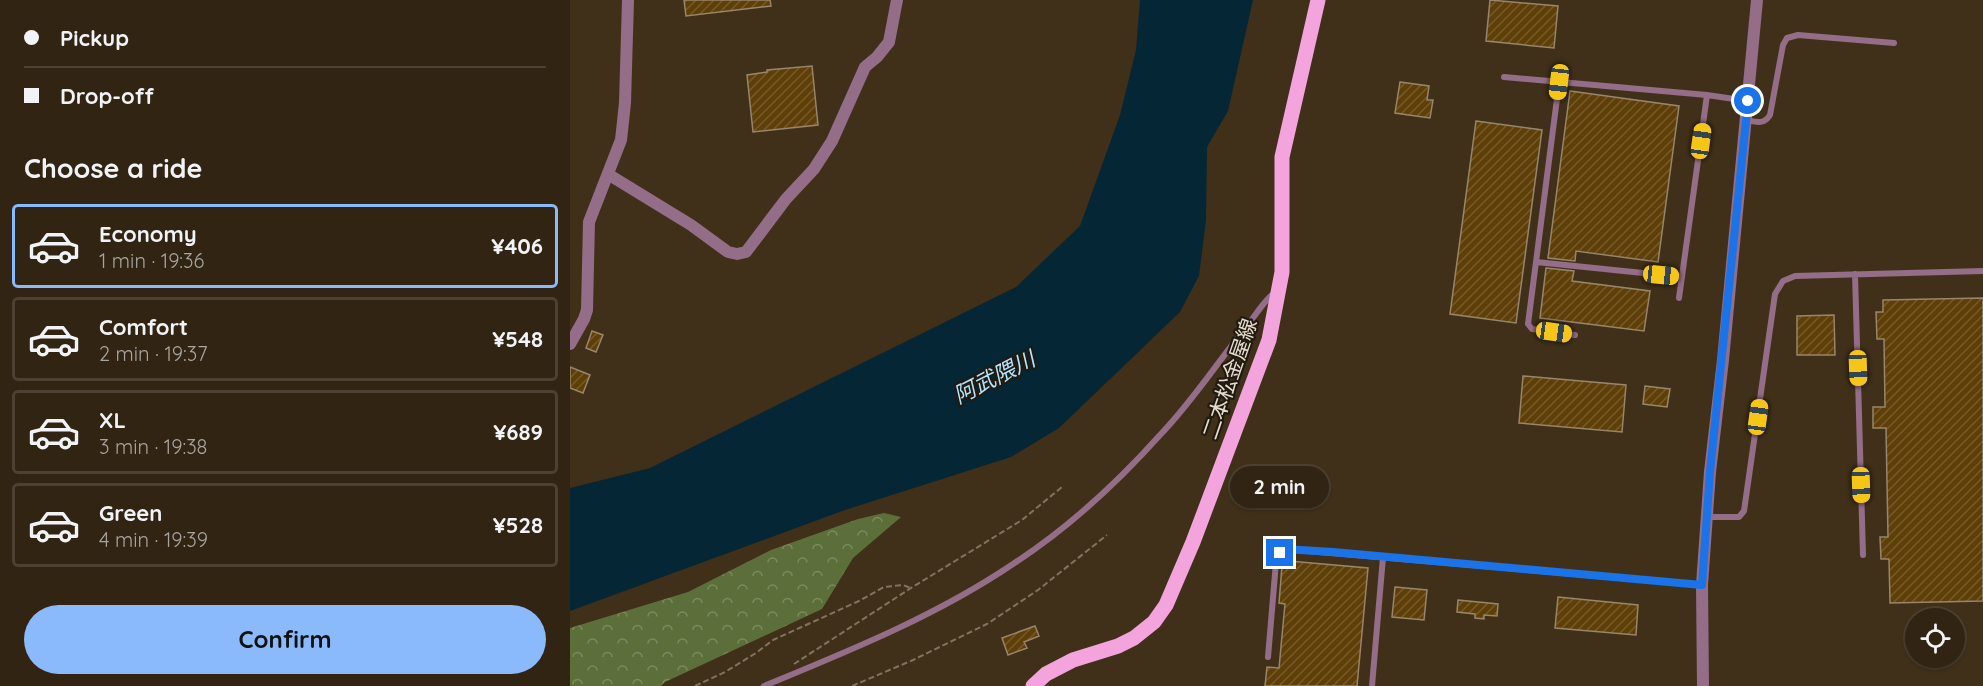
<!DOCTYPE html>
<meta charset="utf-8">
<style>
body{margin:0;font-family:Quicksand,"Noto Sans JP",sans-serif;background:#3d3021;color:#f1f3f6;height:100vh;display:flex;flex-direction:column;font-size:22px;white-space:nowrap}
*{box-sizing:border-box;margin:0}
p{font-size:20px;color:#a8a4a0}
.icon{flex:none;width:33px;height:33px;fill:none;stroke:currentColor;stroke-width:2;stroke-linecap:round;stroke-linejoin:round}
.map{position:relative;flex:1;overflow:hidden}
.sheet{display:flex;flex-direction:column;background:#312413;width:570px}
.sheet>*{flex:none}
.banner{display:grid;align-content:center;height:132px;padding:0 24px;background:#312413}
.controls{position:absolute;left:1335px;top:608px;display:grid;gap:12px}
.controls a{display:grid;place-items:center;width:60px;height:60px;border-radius:50%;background:#312413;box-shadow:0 2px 4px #0004,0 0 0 2px #4c4133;font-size:30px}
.end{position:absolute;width:27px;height:27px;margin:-14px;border:8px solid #1a73e8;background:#fff;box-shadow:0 0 0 3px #fff}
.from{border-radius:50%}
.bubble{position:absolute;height:42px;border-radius:21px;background:#312413;box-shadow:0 2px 4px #0004,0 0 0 2px #4c4133;font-size:20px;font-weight:700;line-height:42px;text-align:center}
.car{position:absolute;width:18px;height:36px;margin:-18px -9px;border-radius:8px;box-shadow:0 0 4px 2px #0007;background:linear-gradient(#f5c518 24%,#345 0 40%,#f5c518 0 76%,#345 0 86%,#f5c518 0)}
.banner b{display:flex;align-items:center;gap:21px;height:57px;font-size:22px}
.banner b+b{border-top:2px solid #4c4133}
.banner i{width:15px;height:15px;background:#f1f3f6}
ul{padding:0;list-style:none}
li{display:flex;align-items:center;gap:18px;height:84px;margin:0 12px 9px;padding:0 12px;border:3px solid #4c4133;border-radius:6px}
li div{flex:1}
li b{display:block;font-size:22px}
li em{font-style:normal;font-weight:700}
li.active{border-color:#8bbafc}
li>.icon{width:54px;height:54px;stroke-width:1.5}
h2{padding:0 24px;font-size:27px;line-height:72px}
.primary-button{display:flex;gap:12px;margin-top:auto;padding:12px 24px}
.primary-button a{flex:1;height:69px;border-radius:36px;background:#8bbafc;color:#111;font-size:24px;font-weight:700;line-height:69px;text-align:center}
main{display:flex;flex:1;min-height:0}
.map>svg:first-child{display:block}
</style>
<main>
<section class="sheet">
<div class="banner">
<b><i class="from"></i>Pickup</b>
<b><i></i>Drop-off</b>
</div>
<h2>Choose a ride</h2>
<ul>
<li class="active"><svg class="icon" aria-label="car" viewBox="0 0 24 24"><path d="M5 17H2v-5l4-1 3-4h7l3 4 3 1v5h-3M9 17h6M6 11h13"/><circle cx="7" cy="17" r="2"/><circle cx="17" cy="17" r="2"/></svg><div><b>Economy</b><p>1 min · 19:36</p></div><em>¥406</em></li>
<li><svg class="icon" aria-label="car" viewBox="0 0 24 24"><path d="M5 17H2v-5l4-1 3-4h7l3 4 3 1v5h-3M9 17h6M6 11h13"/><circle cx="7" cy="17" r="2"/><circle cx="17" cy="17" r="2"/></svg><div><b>Comfort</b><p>2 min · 19:37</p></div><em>¥548</em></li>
<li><svg class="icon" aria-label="car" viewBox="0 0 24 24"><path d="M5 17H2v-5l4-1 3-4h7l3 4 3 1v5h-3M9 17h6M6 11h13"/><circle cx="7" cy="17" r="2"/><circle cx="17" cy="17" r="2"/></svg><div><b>XL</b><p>3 min · 19:38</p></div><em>¥689</em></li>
<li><svg class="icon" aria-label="car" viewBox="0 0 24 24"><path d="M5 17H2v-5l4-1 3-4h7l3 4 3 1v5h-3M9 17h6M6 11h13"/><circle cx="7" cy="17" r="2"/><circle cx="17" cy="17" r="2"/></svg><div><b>Green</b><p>4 min · 19:39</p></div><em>¥528</em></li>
</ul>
<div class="primary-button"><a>Confirm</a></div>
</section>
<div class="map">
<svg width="1413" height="686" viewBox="0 0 1413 686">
<defs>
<pattern id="forest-crowns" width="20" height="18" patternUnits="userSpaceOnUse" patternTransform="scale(1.5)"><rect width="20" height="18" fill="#5c6f3b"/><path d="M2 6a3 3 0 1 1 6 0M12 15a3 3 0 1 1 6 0" fill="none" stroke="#7b8a5f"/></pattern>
<pattern id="building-hatch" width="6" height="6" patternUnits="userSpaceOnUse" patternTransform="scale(1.5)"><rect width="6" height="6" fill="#5e3f07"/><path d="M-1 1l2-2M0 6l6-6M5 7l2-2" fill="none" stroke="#755a2a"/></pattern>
</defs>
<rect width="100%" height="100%" fill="#413019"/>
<path fill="url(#forest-crowns)" d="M314 513 331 517 283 558 252 609 95 682 91 686H0V628L118 592 201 550 288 519Z"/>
<path fill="#042635" d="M570 0H683L658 111 637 147 636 220 629 276 610 312 489 428 441 457 275 510 0 611V488L80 468 446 287 510 226 550 115 566 50Z"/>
<path fill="url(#building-hatch)" stroke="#98856b" stroke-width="1.5" d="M114 0H200L201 6 116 16Z
M920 0 988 6 984 48 916 41Z
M242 66 248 125 183 132 177 75 197 72V70Z
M830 82 859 86 857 100H863L860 118 825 113Z
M1000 91 1109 106 1088 262 1006 251 1005 261 978 258Z
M906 121 972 130 946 323 880 314Z
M976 268 1004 271 1002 281 1080 291 1074 331 970 318Z
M1413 298V601L1320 603 1319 559H1311L1310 537H1318L1316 428H1303V407H1315L1314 339H1307L1306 312H1313V300Z
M1264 315 1265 355H1227V316Z
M22 331 33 335 26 352 16 348Z
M0 367 20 375 13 393 0 388Z
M953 376 1056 385 1052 432 949 423Z
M1075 386 1100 389 1097 407 1073 404Z
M719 561 798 568 787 686H695L697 667 709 668 715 604 709 603 712 566H718Z
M825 587 857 590 854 620 822 617Z
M988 597 1068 605 1066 635 985 628Z
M888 600 928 604 927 616 914 615V619L905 618V614L887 612Z
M465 626 469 636 454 642 457 648 438 655 432 638Z"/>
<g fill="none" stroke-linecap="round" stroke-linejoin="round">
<path stroke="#817360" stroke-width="2" stroke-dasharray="6 3" stroke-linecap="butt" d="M224 664 341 588 452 520 492 487
M125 686 155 672 186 653 203 640 289 601 314 587 333 585 341 588
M282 686 343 660 417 624 468 590 537 535"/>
<path stroke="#946d88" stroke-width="6" d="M934 77 1137 95 1178 101
M989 83 958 324 962 329 1005 335
M1176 120C1186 122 1194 125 1200 115L1213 45 1217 38 1228 35 1324 43
M966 262 1112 277
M1285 274 1293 555
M1109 298 1137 95
M1137 517H1169L1174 511 1205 294 1213 281 1225 276 1413 271
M698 657 706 562 710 553 714 549 1132 585
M194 686C279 651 366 616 443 564 497 529 547 483 590 435 623 401 648 361 678 325 686 314 694 301 704 293
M802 686 813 557"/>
<path stroke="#946d88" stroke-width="12" d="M41 176 121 225 158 252 167 254 176 252 216 199 244 169 262 141 295 67 307 57 319 42 327 0
M0 344 14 319 17 310 19 222 51 140 55 103 58 0
M1133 686 1132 585 1140 472 1153 360 1187 0"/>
<path stroke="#f3a4dd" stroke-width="15" d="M463 686 476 674 503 660 548 646 564 638 584 622 596 605 623 542 699 340 712 272V157L748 0"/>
</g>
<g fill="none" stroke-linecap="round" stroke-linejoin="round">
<path stroke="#1a73e8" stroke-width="8" d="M710 553 714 549 763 552 1132 585 1140 472 1178 101"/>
</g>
<g text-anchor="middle" stroke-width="4.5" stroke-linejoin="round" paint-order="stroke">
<g font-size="21" fill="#e5dbcd" stroke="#211a10">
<text transform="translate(660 379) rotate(-71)" y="7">二本松金屋線</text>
</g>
<g font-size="22" font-style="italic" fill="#b0e4ff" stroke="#211a10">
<text transform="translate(424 377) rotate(-27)" y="8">阿武隈川</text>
</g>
</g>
</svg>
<div class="controls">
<a><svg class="icon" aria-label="locate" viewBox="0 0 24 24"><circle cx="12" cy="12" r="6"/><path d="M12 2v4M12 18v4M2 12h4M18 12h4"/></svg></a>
</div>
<i class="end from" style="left:1178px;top:101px"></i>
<i class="end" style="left:710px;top:553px"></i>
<div class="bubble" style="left:660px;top:466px;width:99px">2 min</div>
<i class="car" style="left:989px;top:82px;rotate:187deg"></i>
<i class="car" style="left:1131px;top:141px;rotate:8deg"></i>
<i class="car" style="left:1091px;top:275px;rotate:96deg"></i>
<i class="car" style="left:984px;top:332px;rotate:98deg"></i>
<i class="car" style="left:1288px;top:368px;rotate:178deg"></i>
<i class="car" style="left:1188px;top:417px;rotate:8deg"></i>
<i class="car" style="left:1291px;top:485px;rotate:178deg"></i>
</div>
</main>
